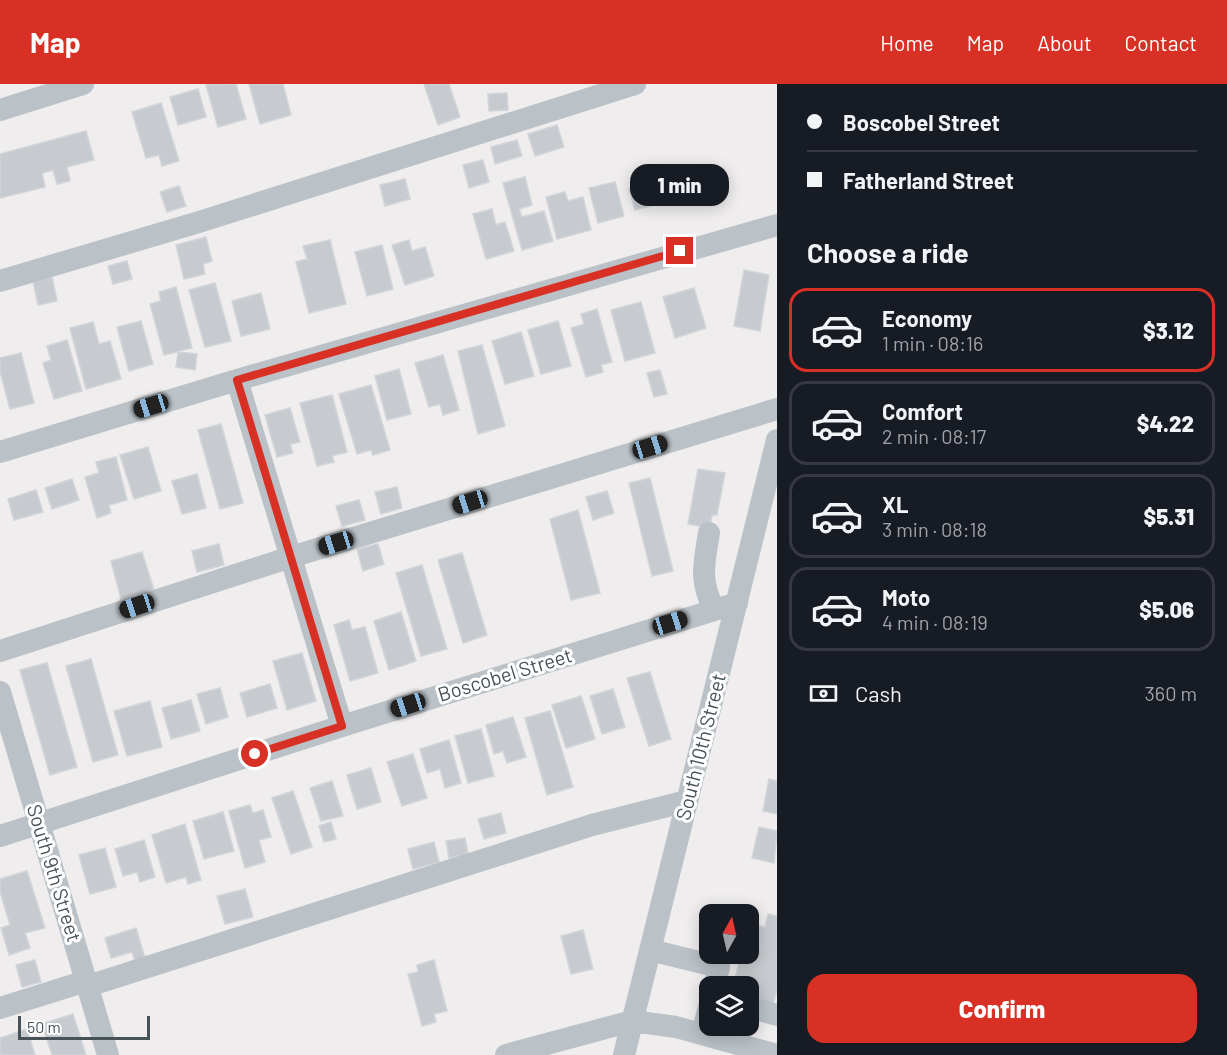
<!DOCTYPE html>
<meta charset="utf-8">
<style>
body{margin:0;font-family:Barlow,sans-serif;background:#242831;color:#f1f3f6;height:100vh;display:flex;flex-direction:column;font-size:22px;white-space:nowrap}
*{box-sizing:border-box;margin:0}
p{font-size:20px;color:#9ea1a6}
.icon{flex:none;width:33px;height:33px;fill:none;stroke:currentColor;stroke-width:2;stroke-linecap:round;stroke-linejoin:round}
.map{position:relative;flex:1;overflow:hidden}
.side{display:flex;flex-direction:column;background:#171b24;width:450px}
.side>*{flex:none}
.guide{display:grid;align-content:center;height:132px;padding:0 30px;background:#171b24}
.needle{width:39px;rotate:8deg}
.tools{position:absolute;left:699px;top:820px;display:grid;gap:12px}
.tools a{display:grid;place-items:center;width:60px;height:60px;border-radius:12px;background:#171b24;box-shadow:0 3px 15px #0003;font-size:30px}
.scale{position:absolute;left:18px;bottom:15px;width:132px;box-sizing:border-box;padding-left:6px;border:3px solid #475258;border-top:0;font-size:16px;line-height:21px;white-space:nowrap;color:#475258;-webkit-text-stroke:4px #fff;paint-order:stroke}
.end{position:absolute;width:27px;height:27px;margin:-14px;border:8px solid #d93025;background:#fff;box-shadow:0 0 0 3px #fff}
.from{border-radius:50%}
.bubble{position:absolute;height:42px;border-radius:18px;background:#171b24;box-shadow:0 3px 15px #0003;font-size:20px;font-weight:800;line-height:42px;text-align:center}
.car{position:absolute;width:18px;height:36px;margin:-18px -9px;border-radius:8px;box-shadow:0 0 4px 2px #0007;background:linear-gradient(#222 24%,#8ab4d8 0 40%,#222 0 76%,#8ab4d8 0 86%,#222 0)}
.guide b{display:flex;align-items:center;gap:21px;height:57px;font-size:22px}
.guide b+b{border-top:2px solid #363941}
.guide i{width:15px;height:15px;background:#f1f3f6}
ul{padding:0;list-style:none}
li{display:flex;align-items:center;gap:18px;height:84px;margin:0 12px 9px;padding:0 18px;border:3px solid #363941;border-radius:18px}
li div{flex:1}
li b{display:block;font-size:22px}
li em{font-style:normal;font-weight:800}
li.current{border-color:#d93025}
li>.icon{width:54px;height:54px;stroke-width:1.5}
h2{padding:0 30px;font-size:27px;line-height:72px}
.pay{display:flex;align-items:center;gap:15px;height:66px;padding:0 30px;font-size:22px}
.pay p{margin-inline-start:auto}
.primary-button{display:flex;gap:12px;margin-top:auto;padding:12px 30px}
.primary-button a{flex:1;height:69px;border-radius:18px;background:#d93025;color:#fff;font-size:24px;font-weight:800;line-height:69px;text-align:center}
header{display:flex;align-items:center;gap:36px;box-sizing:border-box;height:84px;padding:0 30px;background:#d93025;color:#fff}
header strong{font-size:28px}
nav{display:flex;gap:33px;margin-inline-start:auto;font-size:21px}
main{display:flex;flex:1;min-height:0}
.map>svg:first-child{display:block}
</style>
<header>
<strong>Map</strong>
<nav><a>Home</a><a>Map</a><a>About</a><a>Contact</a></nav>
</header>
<main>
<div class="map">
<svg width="777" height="971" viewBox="0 0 777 971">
<rect width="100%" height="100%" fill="#efeded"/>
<path fill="#c7cbcf" stroke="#d1d4d8" stroke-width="1.5" d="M236 0 246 35 218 43 206 1Z
M249 0H283L291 31 260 40Z
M424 0H449L460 33 438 41Z
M198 5 206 33 178 41 170 13Z
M507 9 508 26 489 27 488 10Z
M161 19 179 77 162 82 159 71 146 74 132 28Z
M557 41 564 63 535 72 528 50Z
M86 47 94 76 67 83 70 97 57 100 53 86 42 89 45 103 0 114V70Z
M517 56 522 72 495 80 491 63Z
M483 76 489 98 469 104 463 81Z
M649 89 658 120 635 126 629 105 639 102 636 92Z
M525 93 532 121 519 125 522 133 544 127 553 157 522 166 503 99Z
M405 95 410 115 385 122 380 101Z
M615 98 624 132 598 139 589 104Z
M179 102 186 122 167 128 160 108Z
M565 108 568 117 583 113 591 146 557 155 546 113Z
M492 125 496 141 505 138 514 167 486 175 473 130Z
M206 153 212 177 203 180 205 190 184 195 176 161Z
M330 156 346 220 309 229 296 178 307 175 303 162Z
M409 156 412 167 425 163 434 192 405 201 392 161Z
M382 161 393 205 367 212 355 168Z
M127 177 132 195 113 200 108 182Z
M744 186 769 191 760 247 734 242Z
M52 193 57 217 38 221 33 197Z
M215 199 231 257 205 263 189 206Z
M176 203 192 264 164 271 150 220 161 217 159 208Z
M694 204 706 244 675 254 663 213Z
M261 209 270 245 241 252 232 217Z
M641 218 655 269 625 277 611 226Z
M597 225 612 278 601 281 603 288 586 293 571 244 584 240 581 230Z
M141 237 153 280 129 287 117 243Z
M558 237 571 282 541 290 528 246Z
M93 238 99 260 110 257 121 295 86 305 70 244Z
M521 248 534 292 505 300 492 257Z
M67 256 82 307 54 315 43 279 51 276 47 262Z
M482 261 505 342 478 350 458 267Z
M178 268 197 270 195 286 176 283Z
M21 269 34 319 10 325 0 288V274Z
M443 271 459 326 443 331 440 320 429 323 415 279Z
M399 285 411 330 387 336 375 292Z
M660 286 667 310 654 313 647 289Z
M371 301 390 366 373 371 371 366 357 370 339 310Z
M332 311 347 368 332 372 334 378 317 382 300 319Z
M290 324 300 358 290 360 293 369 277 373 265 331Z
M221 340 243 419 220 425 198 346Z
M148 363 161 407 134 415 120 371Z
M116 373 127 416 109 421 111 429 97 434 85 393 99 389 96 378Z
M698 385 725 389 717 431H712L710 444 688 440Z
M197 390 206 424 182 430 172 397Z
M650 394 673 487 652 492 629 399Z
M72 395 79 416 52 425 45 404Z
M397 403 402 424 381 430 375 408Z
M36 406 43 428 14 436 8 415Z
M607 407 614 429 593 436 586 413Z
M359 416 365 436 342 442 336 422Z
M578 426 600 509 571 516 550 435Z
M219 460 224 481 197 488 192 467Z
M378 460 384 480 363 487 357 465Z
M142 468 154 506 121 515 111 477Z
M462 469 487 551 463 559 438 476Z
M422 481 447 565 421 572 396 489Z
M401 528 416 577 389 586 374 537Z
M349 536 352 546 365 543 378 589 350 597 334 541Z
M302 569 316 617 287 626 273 577Z
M91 575 118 671 93 678 66 582Z
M47 579 77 683 50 691 20 586Z
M650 588 671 655 649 662 627 594Z
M270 600 277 624 247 633 240 609Z
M220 604 228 633 206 640 197 610Z
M613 605 625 643 602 650 590 612Z
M581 612 595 655 566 664 552 621Z
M191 616 200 647 171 655 162 624Z
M150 617 162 663 127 672 114 627Z
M550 627 573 703 547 711 525 634Z
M513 633 526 673 507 679 503 667 494 670 486 641Z
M481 645 494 692 468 699 455 652Z
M449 656 461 699 445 704 440 685 427 689 420 665Z
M413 670 427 714 402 722 387 678Z
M371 684 381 718 357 725 347 691Z
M769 695 777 697V730L763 727Z
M332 697 343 732 321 737 310 704Z
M293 707 312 763 291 770 272 714Z
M250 721 253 729 263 726 271 753 259 756 265 778 245 784 229 727Z
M223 728 234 767 204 775 193 737Z
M501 729 506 749 484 755 478 735Z
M331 738 336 755 324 758 319 742Z
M185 740 201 796 188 800 186 793 166 799 152 751Z
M759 743 777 747 774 779 752 774Z
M465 754 468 770 449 774 446 757Z
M144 756 155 793 140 798 137 788 123 792 115 765Z
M434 758 439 778 413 785 408 765Z
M105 764 116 803 90 810 79 771Z
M27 787 45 844 25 849 30 864 9 871 1 844 10 841 0 808V795Z
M245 805 253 833 225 840 217 812Z
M768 830 777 832V905L772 925 748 920V903H733L741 870H748V839L765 843Z
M136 844 145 874 135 877 132 868 111 874 105 854Z
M583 846 593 885 571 890 561 852Z
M35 876 41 898 22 903 16 881Z
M434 876 447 927 434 930 436 938 422 942 408 890 418 888 417 881Z
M73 930 86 971H52L42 940Z
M27 945 35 971H0V954Z"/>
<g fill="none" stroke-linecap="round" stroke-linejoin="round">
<path stroke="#bac2c8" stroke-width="22" d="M0 26 83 0
M0 197 199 138 635 0
M237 296 342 642
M0 368 237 296 777 141
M709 449C704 480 699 496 714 525
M0 567 291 473 777 325
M0 608 108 971
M0 752 342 642 737 519
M650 866 719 883 714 903
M88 902 592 741 687 717
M748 923 777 931
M0 924 86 897
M702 950 710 919
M506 971 632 937 676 943 777 971
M624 971 777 356"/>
</g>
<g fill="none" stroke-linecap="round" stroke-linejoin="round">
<path stroke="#d93025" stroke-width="8" d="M255 670 342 642 237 296 680 167"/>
</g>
<g text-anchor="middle" stroke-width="6" stroke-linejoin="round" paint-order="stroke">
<g font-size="20" fill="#475258" stroke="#fff">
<text transform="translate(505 591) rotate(-17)" y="7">Boscobel Street</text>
<text transform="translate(701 663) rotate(-76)" y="7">South 10th Street</text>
<text transform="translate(54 789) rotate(73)" y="7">South 9th Street</text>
</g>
</g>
</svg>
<div class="tools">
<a><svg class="needle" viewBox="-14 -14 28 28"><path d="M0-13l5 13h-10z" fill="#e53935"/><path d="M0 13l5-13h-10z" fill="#9ea1a6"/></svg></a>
<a><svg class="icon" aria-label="layers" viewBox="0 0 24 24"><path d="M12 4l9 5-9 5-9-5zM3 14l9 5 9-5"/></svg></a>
</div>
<div class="scale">50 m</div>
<i class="end from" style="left:255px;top:670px"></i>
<i class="end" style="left:680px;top:167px"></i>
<div class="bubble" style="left:630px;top:80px;width:99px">1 min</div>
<i class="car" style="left:151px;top:322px;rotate:253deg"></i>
<i class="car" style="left:650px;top:363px;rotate:73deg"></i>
<i class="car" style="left:470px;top:418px;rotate:253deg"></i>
<i class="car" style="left:336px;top:459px;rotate:253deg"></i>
<i class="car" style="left:137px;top:522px;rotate:252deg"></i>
<i class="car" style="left:670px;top:539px;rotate:73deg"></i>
<i class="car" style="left:408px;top:621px;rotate:252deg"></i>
</div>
<section class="side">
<div class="guide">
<b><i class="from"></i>Boscobel Street</b>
<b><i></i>Fatherland Street</b>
</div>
<h2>Choose a ride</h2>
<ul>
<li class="current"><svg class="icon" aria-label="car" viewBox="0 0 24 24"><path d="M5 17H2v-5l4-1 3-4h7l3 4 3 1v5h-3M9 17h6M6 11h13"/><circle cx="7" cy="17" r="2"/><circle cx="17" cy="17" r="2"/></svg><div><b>Economy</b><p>1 min · 08:16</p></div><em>$3.12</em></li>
<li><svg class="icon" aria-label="car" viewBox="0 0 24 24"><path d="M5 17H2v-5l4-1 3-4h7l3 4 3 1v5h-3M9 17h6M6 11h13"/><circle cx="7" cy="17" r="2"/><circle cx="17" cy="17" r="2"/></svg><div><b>Comfort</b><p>2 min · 08:17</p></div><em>$4.22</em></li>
<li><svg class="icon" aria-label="car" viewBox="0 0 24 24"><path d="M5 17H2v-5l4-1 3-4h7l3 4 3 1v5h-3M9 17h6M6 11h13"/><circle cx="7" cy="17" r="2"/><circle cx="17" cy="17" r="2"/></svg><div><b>XL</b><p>3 min · 08:18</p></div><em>$5.31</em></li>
<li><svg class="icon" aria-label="car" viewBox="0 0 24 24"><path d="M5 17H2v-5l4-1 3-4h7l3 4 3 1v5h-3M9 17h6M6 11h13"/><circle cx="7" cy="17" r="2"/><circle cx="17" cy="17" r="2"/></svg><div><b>Moto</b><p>4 min · 08:19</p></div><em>$5.06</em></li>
</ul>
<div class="pay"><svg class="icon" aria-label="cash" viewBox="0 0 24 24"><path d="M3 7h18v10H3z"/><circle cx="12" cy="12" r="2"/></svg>Cash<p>360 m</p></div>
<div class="primary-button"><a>Confirm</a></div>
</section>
</main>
